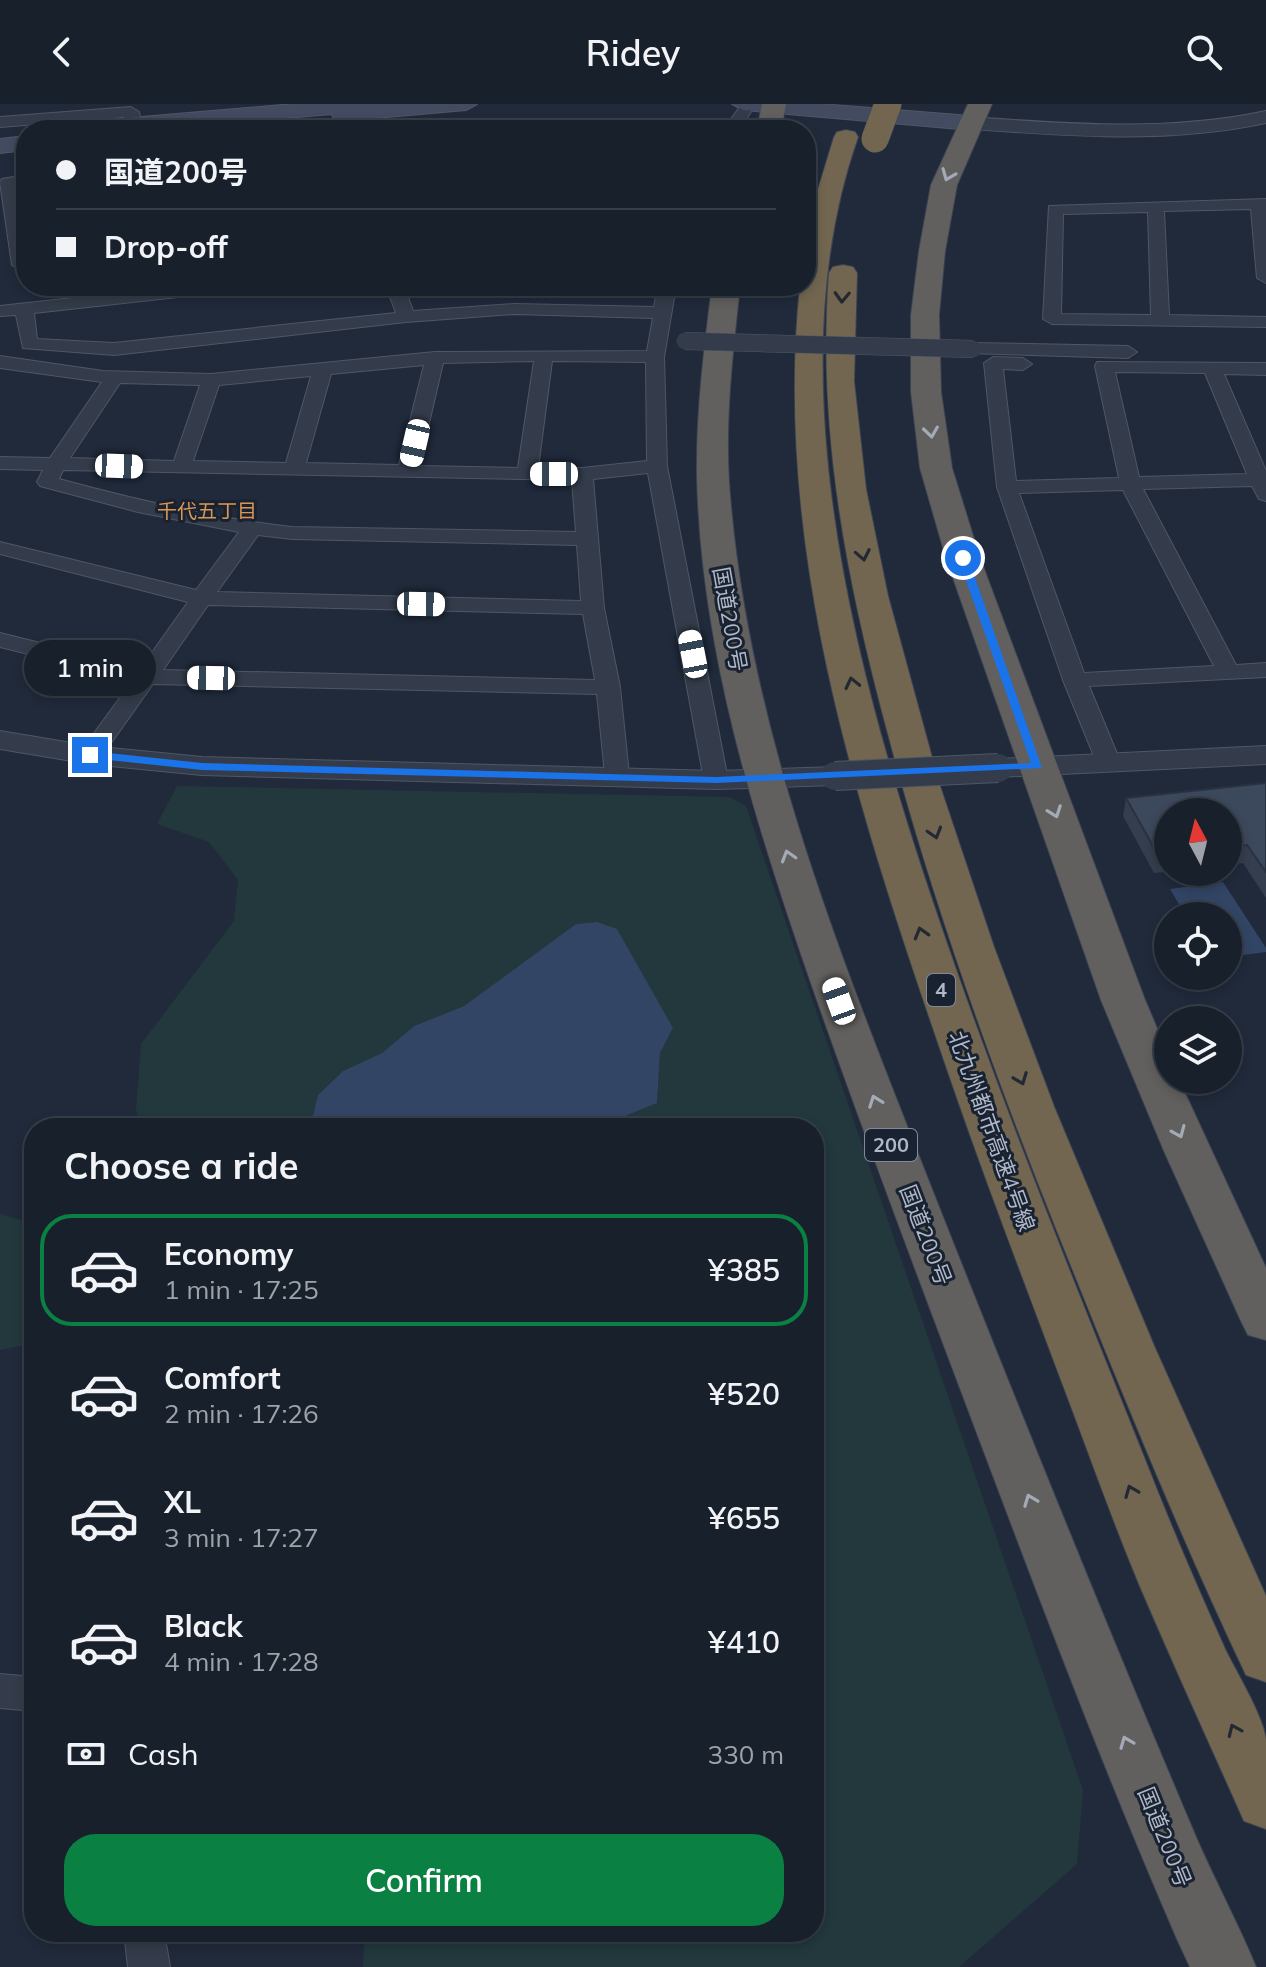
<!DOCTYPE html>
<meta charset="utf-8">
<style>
body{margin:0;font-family:Mulish,"Noto Sans JP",sans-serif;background:#212834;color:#f1f3f6;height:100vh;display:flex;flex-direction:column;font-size:30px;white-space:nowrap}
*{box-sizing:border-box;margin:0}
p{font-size:26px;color:#9fa3a9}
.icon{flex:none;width:44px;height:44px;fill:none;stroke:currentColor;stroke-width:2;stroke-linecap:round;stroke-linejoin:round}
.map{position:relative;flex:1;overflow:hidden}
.panel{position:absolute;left:24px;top:1014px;width:800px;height:824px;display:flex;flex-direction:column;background:#18202c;border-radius:32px;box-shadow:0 4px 12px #0003,0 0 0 2px #363e48}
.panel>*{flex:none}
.top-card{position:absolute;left:16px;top:16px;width:800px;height:176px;border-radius:32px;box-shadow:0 4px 12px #0003,0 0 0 2px #363e48;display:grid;align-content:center;height:176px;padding:0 40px;background:#18202c}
.needle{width:52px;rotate:353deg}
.fabs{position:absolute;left:1154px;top:694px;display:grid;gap:16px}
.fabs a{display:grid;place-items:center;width:88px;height:88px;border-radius:50%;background:#18202c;box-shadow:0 4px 12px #0003,0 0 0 2px #363e48;font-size:40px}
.end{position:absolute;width:36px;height:36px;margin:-18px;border:10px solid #1a73e8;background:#fff;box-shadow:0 0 0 4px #fff}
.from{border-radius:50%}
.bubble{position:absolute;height:56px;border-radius:28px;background:#18202c;box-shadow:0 4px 12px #0003,0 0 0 2px #363e48;font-size:26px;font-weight:600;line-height:56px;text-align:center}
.car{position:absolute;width:24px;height:48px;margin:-24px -12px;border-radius:10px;box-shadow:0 0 6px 2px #0007;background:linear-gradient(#fff 24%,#345 0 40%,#fff 0 76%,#345 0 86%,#fff 0)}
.top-card b{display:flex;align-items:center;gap:28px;height:76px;font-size:30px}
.top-card b+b{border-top:2px solid #363e48}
.top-card i{width:20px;height:20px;background:#f1f3f6}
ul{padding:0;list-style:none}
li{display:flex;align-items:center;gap:24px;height:112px;margin:0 16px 12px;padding:0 24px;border:4px solid transparent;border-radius:32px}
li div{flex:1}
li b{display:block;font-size:30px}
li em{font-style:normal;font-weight:600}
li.selected{border-color:#0b8043}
li>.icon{width:72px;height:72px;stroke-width:1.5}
h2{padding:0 40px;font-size:36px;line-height:96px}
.pay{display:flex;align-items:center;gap:20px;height:88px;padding:0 40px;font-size:30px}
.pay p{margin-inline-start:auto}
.primary-button{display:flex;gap:16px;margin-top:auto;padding:16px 40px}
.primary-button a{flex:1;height:92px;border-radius:32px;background:#0b8043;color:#fff;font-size:32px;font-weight:600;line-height:92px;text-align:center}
header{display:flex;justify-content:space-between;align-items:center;height:104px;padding:0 40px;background:#18202c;font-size:36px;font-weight:600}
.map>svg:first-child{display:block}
</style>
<header><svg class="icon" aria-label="back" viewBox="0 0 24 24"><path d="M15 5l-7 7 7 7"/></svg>Ridey<svg class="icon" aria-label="search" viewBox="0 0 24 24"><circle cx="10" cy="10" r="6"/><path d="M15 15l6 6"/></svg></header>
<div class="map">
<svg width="1266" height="1863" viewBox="0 0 1266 1863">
<rect width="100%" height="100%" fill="#202a3b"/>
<path fill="#22383c" d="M177 682 729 693 746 702 1083 1686 1077 1760 959 1863H363L365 1828H814V1024H596L657 999 660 949 673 924 597 818 576 820 464 902 414 922 382 949 343 967 318 991 311 1019 306 1024H140L136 1005 141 940 234 817 238 776 209 738 157 720Z
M0 1110 24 1117H34V1239L0 1246Z"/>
<path fill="#324564" d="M1223 778 1266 844V848L1228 853V812H1186L1170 785Z
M597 818 617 825 673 924 660 949 657 999 596 1024H306L311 1019 318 991 343 967 382 949 414 922 464 902 576 820Z"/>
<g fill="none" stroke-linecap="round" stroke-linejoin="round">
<g stroke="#4f5766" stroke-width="2">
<path id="minor" d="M742 0H756L739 26H723Z
M131 3 139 8 141 20 133 25 128 23 124 13 0 23V13Z
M26 71V81L17 82 26 139V165L21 166 12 161 0 78 2 75Z
M1266 95V179L1257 174 1251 105 1164 107 1169 211 1266 213V223L1052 220 1043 215 1049 102ZM1148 108 1151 211 1061 210 1063 110Z
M183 182H241L232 187 34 209 37 235 114 239 396 209 386 182H404L413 207 515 200 654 203 658 182H676L664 253 667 362 728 676 725 681H707L704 676 648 369 593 375 604 504 620 583 629 671 626 676H608L605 671 597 590 153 580 99 656H81L78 651 133 576 0 543V529L141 564 188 498 0 450V438L196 486 239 428 138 408 40 382 37 378 43 366 0 365V353L50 354 102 278 0 264V252L103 267 211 270 435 248 647 247 653 214 515 210 406 218 114 251 23 244 16 211 0 212V202ZM534 257 518 364 419 362 443 259ZM552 257 646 258 647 357 582 364H538ZM424 261 399 361 306 359 331 270ZM311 272 286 359 193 357 219 281ZM120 279 200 281 174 357 70 354ZM63 366 572 376 576 428 292 423C213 414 136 396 59 375ZM258 431 292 435 577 441 581 497 217 488ZM208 501 583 510 595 576 163 566Z
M973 239 1128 242 1137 248 1128 254 967 249 964 245Z
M993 253 1023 254 1032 260 1023 266 1003 265 1016 377 1119 374 1095 262 1097 258 1266 259V271L1224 270 1266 367V397L1259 395 1252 382 1143 385 1236 561 1266 559V573L1089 582 1120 657 1117 662H1099L1096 657 1063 576 997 383 984 259ZM1115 268 1205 269 1247 370 1139 373ZM1123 386 1214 562 1084 569 1019 389Z
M0 1570 34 1573V1607L0 1604Z
M124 1828H164L170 1863H128Z"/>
</g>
<g stroke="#4f5766" stroke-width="2">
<path id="tertiary" d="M1266 7V19C1168 40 1071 32 971 25L961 19 971 13C1070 20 1168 28 1266 7Z
M0 627 90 642 202 653 716 667 835 663 846 665 851 672 846 679 835 681 716 685 202 671 90 660 0 645Z
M1266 642V660L998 673 987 671 982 664 987 657 998 655Z"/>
</g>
<g stroke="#4f5766" stroke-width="2">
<path id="secondary" d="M294 0H477L466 6 342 17 334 16 332 10 145 26H59L70 19Z
M732 0H820L971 12 982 19 971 26 743 6Z
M26 32V46L0 49V35Z"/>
</g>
<g stroke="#3c4453" stroke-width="2">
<path id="trunk" d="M762 0H786L781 26H757Z
M968 0H992L957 81 945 147 939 211 941 288 952 364 980 454 1145 896 1168 950V976H1179L1266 1164V1236L1248 1231 1241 1217 1164 1047 1101 896 946 454 920 364 911 288V211L919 147 931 81Z
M712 182H740C733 247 725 312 729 378 747 634 850 876 943 1113 1025 1320 1109 1528 1196 1733 1215 1777 1238 1819 1256 1863H1190L1177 1835C1089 1632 1013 1424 935 1218 893 1106 851 994 812 882 755 718 701 547 697 373 696 309 704 246 712 182Z"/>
</g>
<g stroke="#3c4453" stroke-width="2">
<path id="motorway" d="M846 26 855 28 858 33C767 291 870 620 957 868 1015 1033 1081 1195 1146 1358 1171 1422 1198 1485 1226 1547 1237 1569 1264 1614 1266 1636 1266 1665 1266 1696 1266 1725L1244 1717C1209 1638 1173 1560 1139 1480 1111 1413 1087 1344 1061 1276 1026 1182 990 1089 957 994 868 736 771 460 800 182H806V125L834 33 837 28Z
M843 161 853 163 857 169 854 277 866 385 888 492 939 679 994 843 1055 1005 1155 1244 1266 1492V1578L1246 1571C1177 1426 1117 1276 1057 1127 992 964 933 799 888 630 847 478 817 327 829 169L833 163Z"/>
</g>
<use href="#minor" fill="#343c4b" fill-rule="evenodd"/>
<use href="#tertiary" fill="#343c4b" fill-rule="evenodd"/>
<use href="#secondary" fill="#424b5f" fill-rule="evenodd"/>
<use href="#trunk" fill="#62605e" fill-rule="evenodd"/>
<use href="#motorway" fill="#726650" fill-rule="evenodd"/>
<g stroke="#4f5766" stroke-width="18" stroke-linecap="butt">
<path id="minor-bridge" d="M685 237 973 245"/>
</g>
<g stroke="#4f5766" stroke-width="30" stroke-linecap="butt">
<path id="tertiary-bridge" d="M835 672 998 664"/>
</g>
<g stroke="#3c4453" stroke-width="28" stroke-linecap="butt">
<path id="motorway-bridge" d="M875 35 888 0"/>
</g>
<use href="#minor-bridge" stroke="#343c4b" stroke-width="17"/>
<use href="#tertiary-bridge" stroke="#343c4b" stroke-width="28"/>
<use href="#motorway-bridge" stroke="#726650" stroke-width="27"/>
</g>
<path fill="#343e4e" d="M1266 679V794L1243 759 1228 761V708H1168V768L1154 769 1123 712 1126 694Z"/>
<path fill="#3c485b" stroke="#2a3240" stroke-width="2" d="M1266 679V768L1247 741 1228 743V708H1168V750L1158 751 1126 694Z"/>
<defs><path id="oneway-chevron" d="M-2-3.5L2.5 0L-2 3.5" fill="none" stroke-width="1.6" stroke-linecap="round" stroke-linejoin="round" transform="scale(2)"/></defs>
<g stroke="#a3aab8">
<use href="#oneway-chevron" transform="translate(948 71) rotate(112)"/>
<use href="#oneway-chevron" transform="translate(931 328) rotate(82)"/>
<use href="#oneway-chevron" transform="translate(1055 708) rotate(70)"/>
<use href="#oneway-chevron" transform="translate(788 752) rotate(-107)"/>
<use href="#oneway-chevron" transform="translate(875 997) rotate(-110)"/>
<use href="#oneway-chevron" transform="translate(1179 1028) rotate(67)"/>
<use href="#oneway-chevron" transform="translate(1030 1396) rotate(-111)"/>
<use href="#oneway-chevron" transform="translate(1126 1638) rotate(-112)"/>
</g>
<g stroke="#222933">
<use href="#oneway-chevron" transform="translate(842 193) rotate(92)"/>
<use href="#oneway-chevron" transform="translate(863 451) rotate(79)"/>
<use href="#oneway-chevron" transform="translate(852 579) rotate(-103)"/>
<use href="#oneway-chevron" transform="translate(935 729) rotate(73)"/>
<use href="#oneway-chevron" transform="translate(921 829) rotate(-106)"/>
<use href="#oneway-chevron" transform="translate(1021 975) rotate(69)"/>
<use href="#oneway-chevron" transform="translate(1131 1387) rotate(-112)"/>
<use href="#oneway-chevron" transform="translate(1234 1626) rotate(-114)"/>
</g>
<path fill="#1a73e8" d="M963 451 968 454 1042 664 716 679 202 666 90 654 84 651 90 647 202 659 716 673 1031 659 958 454Z"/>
<g text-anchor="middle" stroke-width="6" stroke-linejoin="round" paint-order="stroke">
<g font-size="20" fill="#db9656" stroke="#192230">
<text x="207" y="414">千代五丁目</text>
</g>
<g fill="#192230" stroke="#828a9a" stroke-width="2">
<rect x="927" y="870" width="28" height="32" rx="6"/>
<rect x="865" y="1025" width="52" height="32" rx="6"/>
</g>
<g font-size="20" font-weight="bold" fill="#afb7c8">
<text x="941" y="893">4</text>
<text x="891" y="1048">200</text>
</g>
<g font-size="22" fill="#afb7c8" stroke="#192230">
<text transform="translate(730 515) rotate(80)" y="8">国道200号</text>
<text transform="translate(992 1027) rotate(70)" y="8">北九州都市高速4号線</text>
<text transform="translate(926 1131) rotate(69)" y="8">国道200号</text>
<text transform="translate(1165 1733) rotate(68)" y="8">国道200号</text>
</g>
</g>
</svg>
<div class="fabs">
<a><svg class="needle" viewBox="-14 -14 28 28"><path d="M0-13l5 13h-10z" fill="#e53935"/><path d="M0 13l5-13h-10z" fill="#9fa3a9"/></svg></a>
<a><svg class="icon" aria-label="locate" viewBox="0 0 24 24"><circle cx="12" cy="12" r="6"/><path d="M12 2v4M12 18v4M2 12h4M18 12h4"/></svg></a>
<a><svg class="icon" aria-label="layers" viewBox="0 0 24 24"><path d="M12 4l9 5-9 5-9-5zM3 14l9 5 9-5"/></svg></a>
</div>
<i class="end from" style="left:963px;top:454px"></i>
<i class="end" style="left:90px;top:651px"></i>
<div class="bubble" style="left:24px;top:536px;width:132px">1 min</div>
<i class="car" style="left:415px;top:339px;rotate:193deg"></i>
<i class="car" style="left:119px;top:362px;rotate:92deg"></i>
<i class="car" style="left:554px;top:370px;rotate:270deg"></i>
<i class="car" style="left:421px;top:500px;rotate:91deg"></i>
<i class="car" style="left:693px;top:550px;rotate:349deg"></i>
<i class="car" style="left:211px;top:574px;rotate:271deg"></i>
<i class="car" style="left:839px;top:897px;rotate:340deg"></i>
<div class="top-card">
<b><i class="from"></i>国道200号</b>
<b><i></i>Drop-off</b>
</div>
<section class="panel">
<h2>Choose a ride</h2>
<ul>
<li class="selected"><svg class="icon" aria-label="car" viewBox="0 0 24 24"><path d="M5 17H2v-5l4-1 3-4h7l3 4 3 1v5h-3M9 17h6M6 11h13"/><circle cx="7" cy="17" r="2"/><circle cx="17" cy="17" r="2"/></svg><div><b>Economy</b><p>1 min · 17:25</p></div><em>¥385</em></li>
<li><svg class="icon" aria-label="car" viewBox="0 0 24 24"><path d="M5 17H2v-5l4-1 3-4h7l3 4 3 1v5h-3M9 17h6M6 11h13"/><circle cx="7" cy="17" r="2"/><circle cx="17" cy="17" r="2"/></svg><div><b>Comfort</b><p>2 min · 17:26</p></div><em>¥520</em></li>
<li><svg class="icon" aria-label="car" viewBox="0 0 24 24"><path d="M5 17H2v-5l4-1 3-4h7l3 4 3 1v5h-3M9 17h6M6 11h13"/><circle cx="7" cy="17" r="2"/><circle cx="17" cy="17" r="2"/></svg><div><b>XL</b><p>3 min · 17:27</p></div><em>¥655</em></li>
<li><svg class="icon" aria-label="car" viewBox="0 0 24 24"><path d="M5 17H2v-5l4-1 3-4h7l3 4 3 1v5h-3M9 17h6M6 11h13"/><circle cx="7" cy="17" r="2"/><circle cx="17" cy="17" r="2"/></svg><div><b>Black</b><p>4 min · 17:28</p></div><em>¥410</em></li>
</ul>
<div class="pay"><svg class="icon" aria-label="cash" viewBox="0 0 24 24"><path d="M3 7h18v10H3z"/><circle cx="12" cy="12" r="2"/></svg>Cash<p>330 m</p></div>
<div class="primary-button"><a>Confirm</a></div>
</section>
</div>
